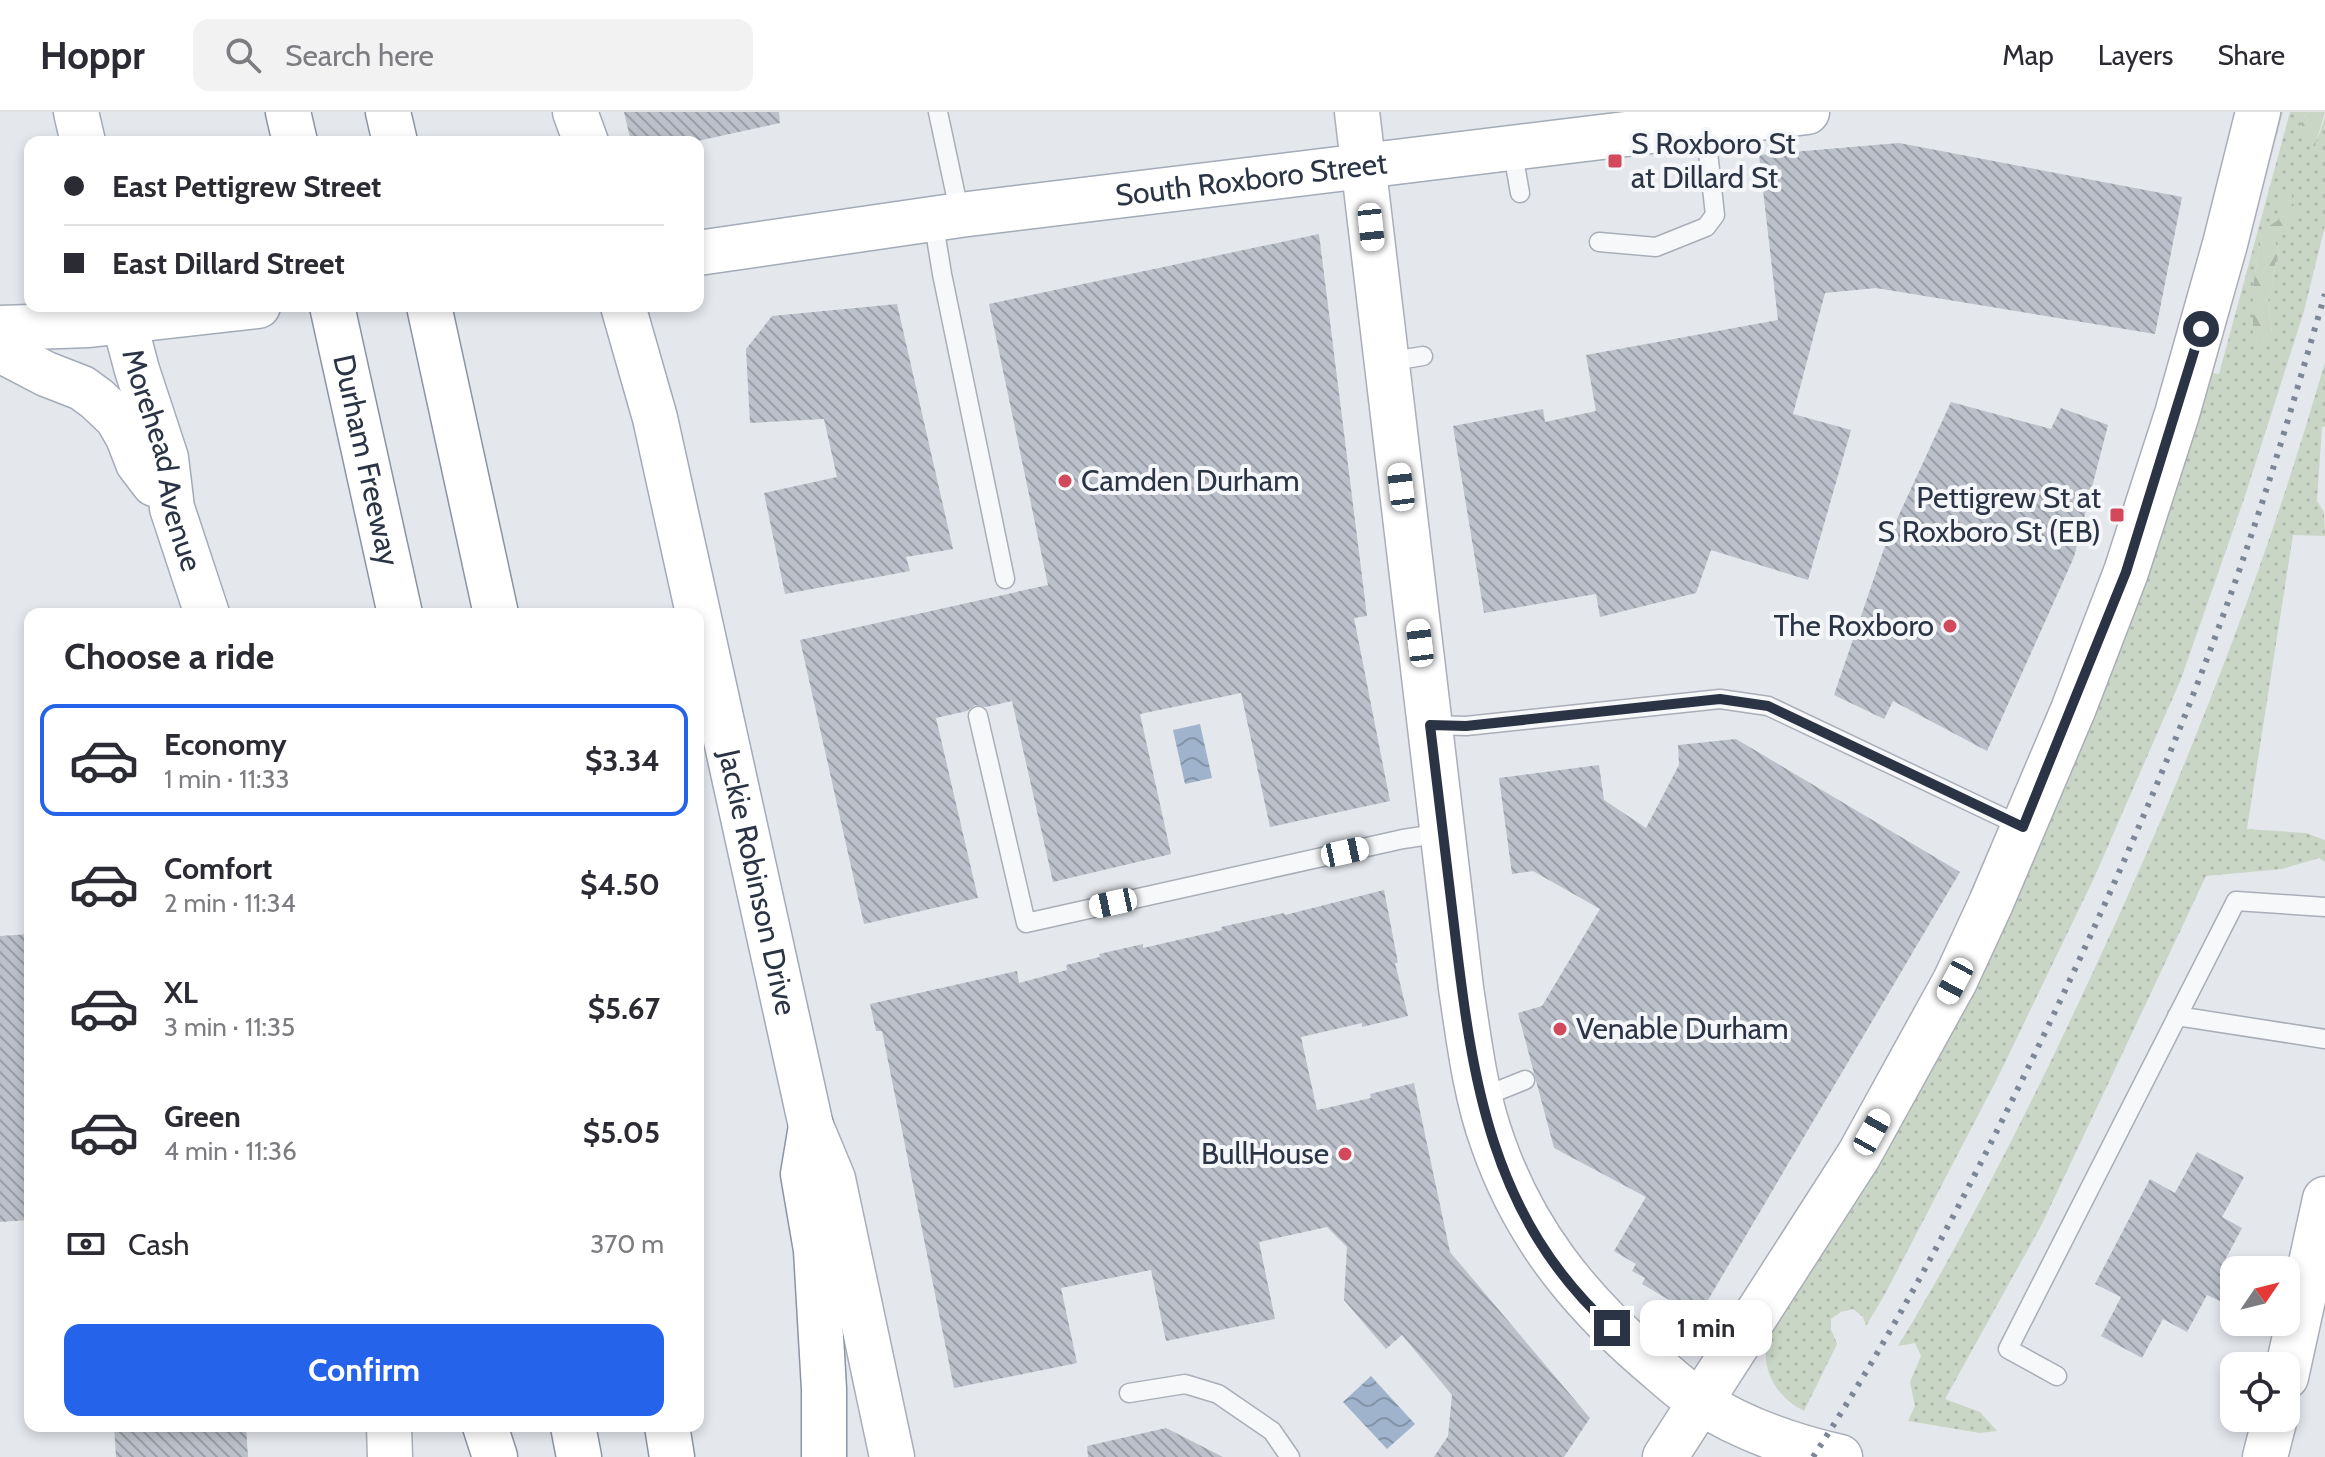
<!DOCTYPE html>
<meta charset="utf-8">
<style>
body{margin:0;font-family:Cabin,sans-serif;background:#f2f2f3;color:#2b2b33;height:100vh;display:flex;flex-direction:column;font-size:30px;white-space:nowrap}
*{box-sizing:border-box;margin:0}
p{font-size:26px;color:#7c7c81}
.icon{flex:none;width:44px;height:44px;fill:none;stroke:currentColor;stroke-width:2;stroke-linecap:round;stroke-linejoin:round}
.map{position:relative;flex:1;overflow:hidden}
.drawer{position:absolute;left:24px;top:496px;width:680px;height:824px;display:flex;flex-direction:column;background:#fff;border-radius:16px;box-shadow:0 4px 12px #0003}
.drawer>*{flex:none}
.hud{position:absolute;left:24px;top:24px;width:680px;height:176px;border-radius:16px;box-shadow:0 4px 12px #0003;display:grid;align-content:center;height:176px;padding:0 40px;background:#fff}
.needle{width:52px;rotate:55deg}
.fabs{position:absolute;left:2220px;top:1144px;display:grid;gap:16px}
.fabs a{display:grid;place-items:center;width:80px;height:80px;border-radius:16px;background:#fff;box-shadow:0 4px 12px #0003;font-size:40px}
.end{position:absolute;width:36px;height:36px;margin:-18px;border:10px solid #2b3445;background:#fff;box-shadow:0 0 0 4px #fff}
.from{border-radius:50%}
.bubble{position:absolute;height:56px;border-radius:16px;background:#fff;box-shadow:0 4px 12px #0003;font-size:26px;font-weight:800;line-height:56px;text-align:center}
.car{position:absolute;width:24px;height:48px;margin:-24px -12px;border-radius:10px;box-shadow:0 0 6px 2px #0007;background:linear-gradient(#fff 24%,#345 0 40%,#fff 0 76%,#345 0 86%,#fff 0)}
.hud b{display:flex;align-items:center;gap:28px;height:76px;font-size:30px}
.hud b+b{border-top:2px solid #e1e1e2}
.hud i{width:20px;height:20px;background:#2b2b33}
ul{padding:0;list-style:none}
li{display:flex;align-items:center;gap:24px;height:112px;margin:0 16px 12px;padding:0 24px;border:4px solid transparent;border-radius:16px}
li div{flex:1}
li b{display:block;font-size:30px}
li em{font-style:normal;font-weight:800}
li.selected{border-color:#2563eb}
li>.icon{width:72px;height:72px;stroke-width:1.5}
h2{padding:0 40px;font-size:36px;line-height:96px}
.pay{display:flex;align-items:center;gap:20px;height:88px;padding:0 40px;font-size:30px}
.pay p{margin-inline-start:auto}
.button{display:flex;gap:16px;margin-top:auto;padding:16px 40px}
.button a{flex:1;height:92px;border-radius:16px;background:#2563eb;color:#fff;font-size:32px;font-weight:800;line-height:92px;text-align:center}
header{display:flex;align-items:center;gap:48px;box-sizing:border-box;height:112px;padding:0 40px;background:#fff;border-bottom:2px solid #e1e1e2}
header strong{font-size:38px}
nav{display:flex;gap:44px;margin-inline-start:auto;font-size:28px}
.search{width:560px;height:72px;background:#f2f2f3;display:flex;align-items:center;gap:20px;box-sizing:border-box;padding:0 28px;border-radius:16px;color:#7c7c81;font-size:30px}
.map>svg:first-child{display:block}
</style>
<header>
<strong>Hoppr</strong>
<div class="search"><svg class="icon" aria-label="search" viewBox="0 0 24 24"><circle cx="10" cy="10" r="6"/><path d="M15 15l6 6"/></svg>Search here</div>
<nav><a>Map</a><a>Layers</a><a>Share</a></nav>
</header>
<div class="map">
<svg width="2325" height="1345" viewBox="0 0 2325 1345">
<defs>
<pattern id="grass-dots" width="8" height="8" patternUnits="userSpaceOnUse" patternTransform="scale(2)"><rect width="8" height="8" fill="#c9d6c5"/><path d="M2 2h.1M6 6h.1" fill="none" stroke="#adb8ab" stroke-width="1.8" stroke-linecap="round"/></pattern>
<pattern id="forest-firs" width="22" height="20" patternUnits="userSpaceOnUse" patternTransform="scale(2)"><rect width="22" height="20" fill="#c9d6c5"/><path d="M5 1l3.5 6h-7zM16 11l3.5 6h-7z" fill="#adb8ab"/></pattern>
<pattern id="water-waves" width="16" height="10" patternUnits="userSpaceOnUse" patternTransform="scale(2)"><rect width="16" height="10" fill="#9fb4cc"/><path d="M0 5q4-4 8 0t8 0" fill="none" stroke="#8293a7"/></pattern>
<pattern id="building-back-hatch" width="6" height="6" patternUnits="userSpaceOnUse" patternTransform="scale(2)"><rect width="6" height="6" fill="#bbc0ca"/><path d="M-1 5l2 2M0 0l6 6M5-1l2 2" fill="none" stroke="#989da6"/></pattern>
</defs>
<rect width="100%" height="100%" fill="#e4e7ec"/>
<path fill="url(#grass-dots)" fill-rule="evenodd" d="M2279 0H2283L2213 261 2219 262 2290 0H2309L2302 7 2315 34 2325 5V114L2304 199 2245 384 2181 567 2094 766 1998 965 1885 1182 1866 1214 1863 1205 1853 1197 1841 1200 1831 1207V1217L1837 1232 1804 1299C1780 1287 1763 1264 1766 1235 1770 1206 1826 1138 1844 1110 1869 1072 1889 1030 1910 991ZM2278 100 2295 104 2286 103 2288 124 2280 120 2274 129 2280 140 2275 152 2273 171 2268 187 2272 221 2253 228V174L2262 120 2278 108Z
M2325 250V315H2322L2317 389 2324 400 2325 424 2293 423 2247 717 2306 721 2325 728V750L2319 746 2282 757 2206 764 2042 1112 1945 1287 1980 1300 1997 1319 1980 1321 1908 1309 1915 1294 1910 1270 1921 1244 1915 1231 1898 1234C1971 1114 2034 987 2093 860 2185 663 2265 459 2325 250Z"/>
<path fill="url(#forest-firs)" d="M2309 0H2325L2315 34 2311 36 2302 25V7Z
M2279 79 2291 81 2296 104H2287L2291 114 2289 125 2280 121 2274 129 2280 140 2275 152 2273 171 2268 187 2272 221 2264 230 2253 229V174L2262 119 2278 108Z"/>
<path fill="url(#water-waves)" d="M1200 612 1212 666 1185 672 1173 618Z
M1371 1264 1415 1312 1387 1337 1343 1290Z"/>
<path fill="url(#building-back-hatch)" d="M624 0H779L780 11 693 30H631Z
M1899 31 2182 85 2155 222 1876 176 1825 181 1793 302 1851 318 1808 468 1711 438 1696 481 1600 505 1596 482 1484 501 1453 314 1543 297 1545 310 1596 299 1586 243 1778 208 1759 43Z
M1319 122 1367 504 1354 506 1390 689 1270 715 1241 581 1140 602 1171 742 1053 770 1012 589 986 595 975 593 967 599 936 606 978 786 864 812 800 528 1048 473 989 192Z
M897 192 953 437 906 445 910 459 785 482 764 381 837 365 824 307 750 311 746 237 772 204Z
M1951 290 2051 317 2061 296 2108 313 2074 445 1987 639 1893 589 1884 607 1834 583 1886 431Z
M1736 627 1960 760 1698 1205 1642 1172 1645 1166 1632 1159 1636 1152 1614 1139 1646 1085 1554 1036 1518 901 1542 894 1600 797 1533 759 1512 762 1499 666 1599 653 1604 688 1646 716 1679 653 1678 633Z
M1384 778 1398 851H1395L1408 904 1362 915V911L1301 925 1317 998 1371 986 1370 982 1414 971 1450 1140 1590 1306 1564 1345H1434L1448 1324 1452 1283 1402 1223 1386 1237 1344 1188 1347 1135 1327 1115 1259 1130 1275 1207 1166 1229 1151 1158 1061 1176 1077 1251 954 1276 882 919H876L870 892 1017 859 1019 871 1067 858 1066 853 1100 845 1099 842 1143 832V836L1222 818 1221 815 1284 801 1285 803Z
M30 822V1108L0 1110V824Z
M2197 1040 2244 1065 2222 1105 2242 1116 2223 1152 2234 1158V1162L2220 1189 2207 1183 2187 1220 2163 1207 2142 1246 2101 1224 2121 1185 2095 1172 2150 1067 2175 1081Z
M114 1314H246L248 1345H116Z
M1166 1316 1223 1345H1088L1087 1334Z"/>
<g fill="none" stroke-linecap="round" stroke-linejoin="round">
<g stroke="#a9aeb7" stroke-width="21">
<path id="lane" d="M938 0 960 103
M1512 36 1520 81
M933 107 942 162 1005 467
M1599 130 1656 135 1706 115 1715 103 1705 13
M1386 250 1423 244
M978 604 1026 811 1403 727 1443 721
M1430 613 1466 614 1720 587 1768 594 2023 715
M2177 904 2325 927
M1480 986 1525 968
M2057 1264 2008 1237 2236 789 2325 795
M1129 1281 1185 1272 1218 1282 1272 1319 1290 1345"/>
</g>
<g stroke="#a9aeb7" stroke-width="47">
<path id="secondary" d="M1357 0 1461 876C1469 928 1475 982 1493 1031 1524 1120 1577 1186 1647 1247 1664 1261 1680 1277 1699 1289 1740 1316 1792 1334 1840 1345
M811 1014 833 1067 892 1345
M2286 1265 2325 1087
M389 1314 390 1345
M1665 1345 1859 1043 1955 869 1991 791 2073 598 2126 460 2177 302 2225 132 2258 0
M2265 1345 2275 1306"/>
</g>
<g stroke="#a3abb8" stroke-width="47">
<g id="primary">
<path d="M76 0 83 30"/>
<path d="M575 0 586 30"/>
<path id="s1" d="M698 141 960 103 1807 0"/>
<path id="s2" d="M120 194 137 258 166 346 172 396 207 502"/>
<path id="s3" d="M623 194 655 306 811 1014"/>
<path d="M0 216 89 213 258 194"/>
<path d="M0 238 46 262 82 276 97 287 117 306 128 325 138 351 154 372"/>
</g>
</g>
<g stroke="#8b94a3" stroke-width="47">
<g id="highway">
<path d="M288 0 295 30"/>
<path d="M388 0 395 30"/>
<path id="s4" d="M332 194 400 502"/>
<path d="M429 194 496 502"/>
<path d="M811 1014 803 1062 816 1138 824 1277V1345"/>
<path d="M485 1314 495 1345"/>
<path d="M573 1314 579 1345"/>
<path d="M667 1314 672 1345"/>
</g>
</g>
<use href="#lane" stroke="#f7f8fa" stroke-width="18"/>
<use href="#secondary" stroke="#fff" stroke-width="44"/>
<use href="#primary" stroke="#fff" stroke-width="44"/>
<use href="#highway" stroke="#fff" stroke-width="44"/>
<path stroke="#7d8696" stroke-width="6" stroke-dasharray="4 8" stroke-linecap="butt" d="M1813 1345C1904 1205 1980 1057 2052 906 2128 746 2198 583 2254 415 2280 338 2302 260 2325 182"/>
</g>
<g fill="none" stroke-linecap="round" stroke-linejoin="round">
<path stroke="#2b3445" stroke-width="10" d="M1612 1216C1490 1105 1472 967 1454 813 1446 746 1438 680 1430 613L1466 614 1720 587 1768 594 2023 715 2126 460 2201 217"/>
</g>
<g fill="#d1495b" stroke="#f4f6f9" stroke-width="3">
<rect x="1607" y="41" width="16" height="16" rx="4"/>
<circle cx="1065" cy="369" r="8"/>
<rect x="2109" y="395" width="16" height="16" rx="4"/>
<circle cx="1950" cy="514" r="8"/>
<circle cx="1560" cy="917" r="8"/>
<circle cx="1345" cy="1042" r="8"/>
</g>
<g text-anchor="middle" stroke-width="8" stroke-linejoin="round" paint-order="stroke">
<g font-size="30" fill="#2b3445" stroke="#f4f6f9" text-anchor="start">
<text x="1631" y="42">S Roxboro St<tspan x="1631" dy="34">at Dillard St</tspan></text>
<text x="1081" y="379">Camden Durham</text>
<text x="2101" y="396" text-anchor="end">Pettigrew St at<tspan x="2101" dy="34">S Roxboro St (EB)</tspan></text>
<text x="1934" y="524" text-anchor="end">The Roxboro</text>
<text x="1576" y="927">Venable Durham</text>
<text x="1329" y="1052" text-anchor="end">BullHouse</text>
</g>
<g font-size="30" fill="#2b3445" stroke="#f4f6f9">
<text dy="10" stroke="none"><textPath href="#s1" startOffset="558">South Roxboro Street</textPath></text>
<text dy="10" stroke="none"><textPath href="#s2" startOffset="160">Morehead Avenue</textPath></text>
<text dy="10" stroke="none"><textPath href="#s4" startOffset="158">Durham Freeway</textPath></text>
<text dy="10" stroke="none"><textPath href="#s3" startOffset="592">Jackie Robinson Drive</textPath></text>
</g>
</g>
</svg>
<div class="fabs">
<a><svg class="needle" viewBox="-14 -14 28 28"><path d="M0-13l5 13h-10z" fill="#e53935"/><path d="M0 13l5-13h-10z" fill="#7c7c81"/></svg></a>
<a><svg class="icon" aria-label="locate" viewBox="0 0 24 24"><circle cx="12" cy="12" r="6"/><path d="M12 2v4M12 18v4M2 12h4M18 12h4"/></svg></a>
</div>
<i class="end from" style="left:2201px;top:217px"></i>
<i class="end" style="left:1612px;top:1216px"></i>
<div class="bubble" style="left:1640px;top:1188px;width:132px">1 min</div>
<i class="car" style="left:1371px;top:115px;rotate:174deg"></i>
<i class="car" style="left:1401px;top:375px;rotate:353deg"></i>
<i class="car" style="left:1420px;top:531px;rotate:353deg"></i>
<i class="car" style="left:1345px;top:740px;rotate:78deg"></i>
<i class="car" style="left:1113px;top:791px;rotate:258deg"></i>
<i class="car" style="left:1955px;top:869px;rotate:208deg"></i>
<i class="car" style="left:1872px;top:1020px;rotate:29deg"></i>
<div class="hud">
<b><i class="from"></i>East Pettigrew Street</b>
<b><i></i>East Dillard Street</b>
</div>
<section class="drawer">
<h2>Choose a ride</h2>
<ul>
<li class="selected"><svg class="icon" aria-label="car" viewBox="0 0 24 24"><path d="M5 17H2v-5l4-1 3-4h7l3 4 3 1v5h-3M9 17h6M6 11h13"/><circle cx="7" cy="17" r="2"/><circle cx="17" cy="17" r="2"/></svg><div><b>Economy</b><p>1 min · 11:33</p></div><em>$3.34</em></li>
<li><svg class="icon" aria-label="car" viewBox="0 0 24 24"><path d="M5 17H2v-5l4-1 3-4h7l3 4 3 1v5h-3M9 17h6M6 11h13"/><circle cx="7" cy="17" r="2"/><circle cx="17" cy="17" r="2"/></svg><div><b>Comfort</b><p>2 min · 11:34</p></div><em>$4.50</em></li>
<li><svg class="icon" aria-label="car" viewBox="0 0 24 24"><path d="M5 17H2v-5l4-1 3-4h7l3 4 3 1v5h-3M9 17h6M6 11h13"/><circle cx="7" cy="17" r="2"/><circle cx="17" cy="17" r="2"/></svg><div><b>XL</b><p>3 min · 11:35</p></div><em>$5.67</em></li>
<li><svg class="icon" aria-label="car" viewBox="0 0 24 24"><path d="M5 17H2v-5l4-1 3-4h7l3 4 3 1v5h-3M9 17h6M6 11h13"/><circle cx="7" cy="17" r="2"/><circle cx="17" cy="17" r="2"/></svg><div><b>Green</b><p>4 min · 11:36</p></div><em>$5.05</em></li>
</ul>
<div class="pay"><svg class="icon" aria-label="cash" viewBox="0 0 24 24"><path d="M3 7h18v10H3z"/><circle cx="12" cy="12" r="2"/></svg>Cash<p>370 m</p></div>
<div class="button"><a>Confirm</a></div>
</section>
</div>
